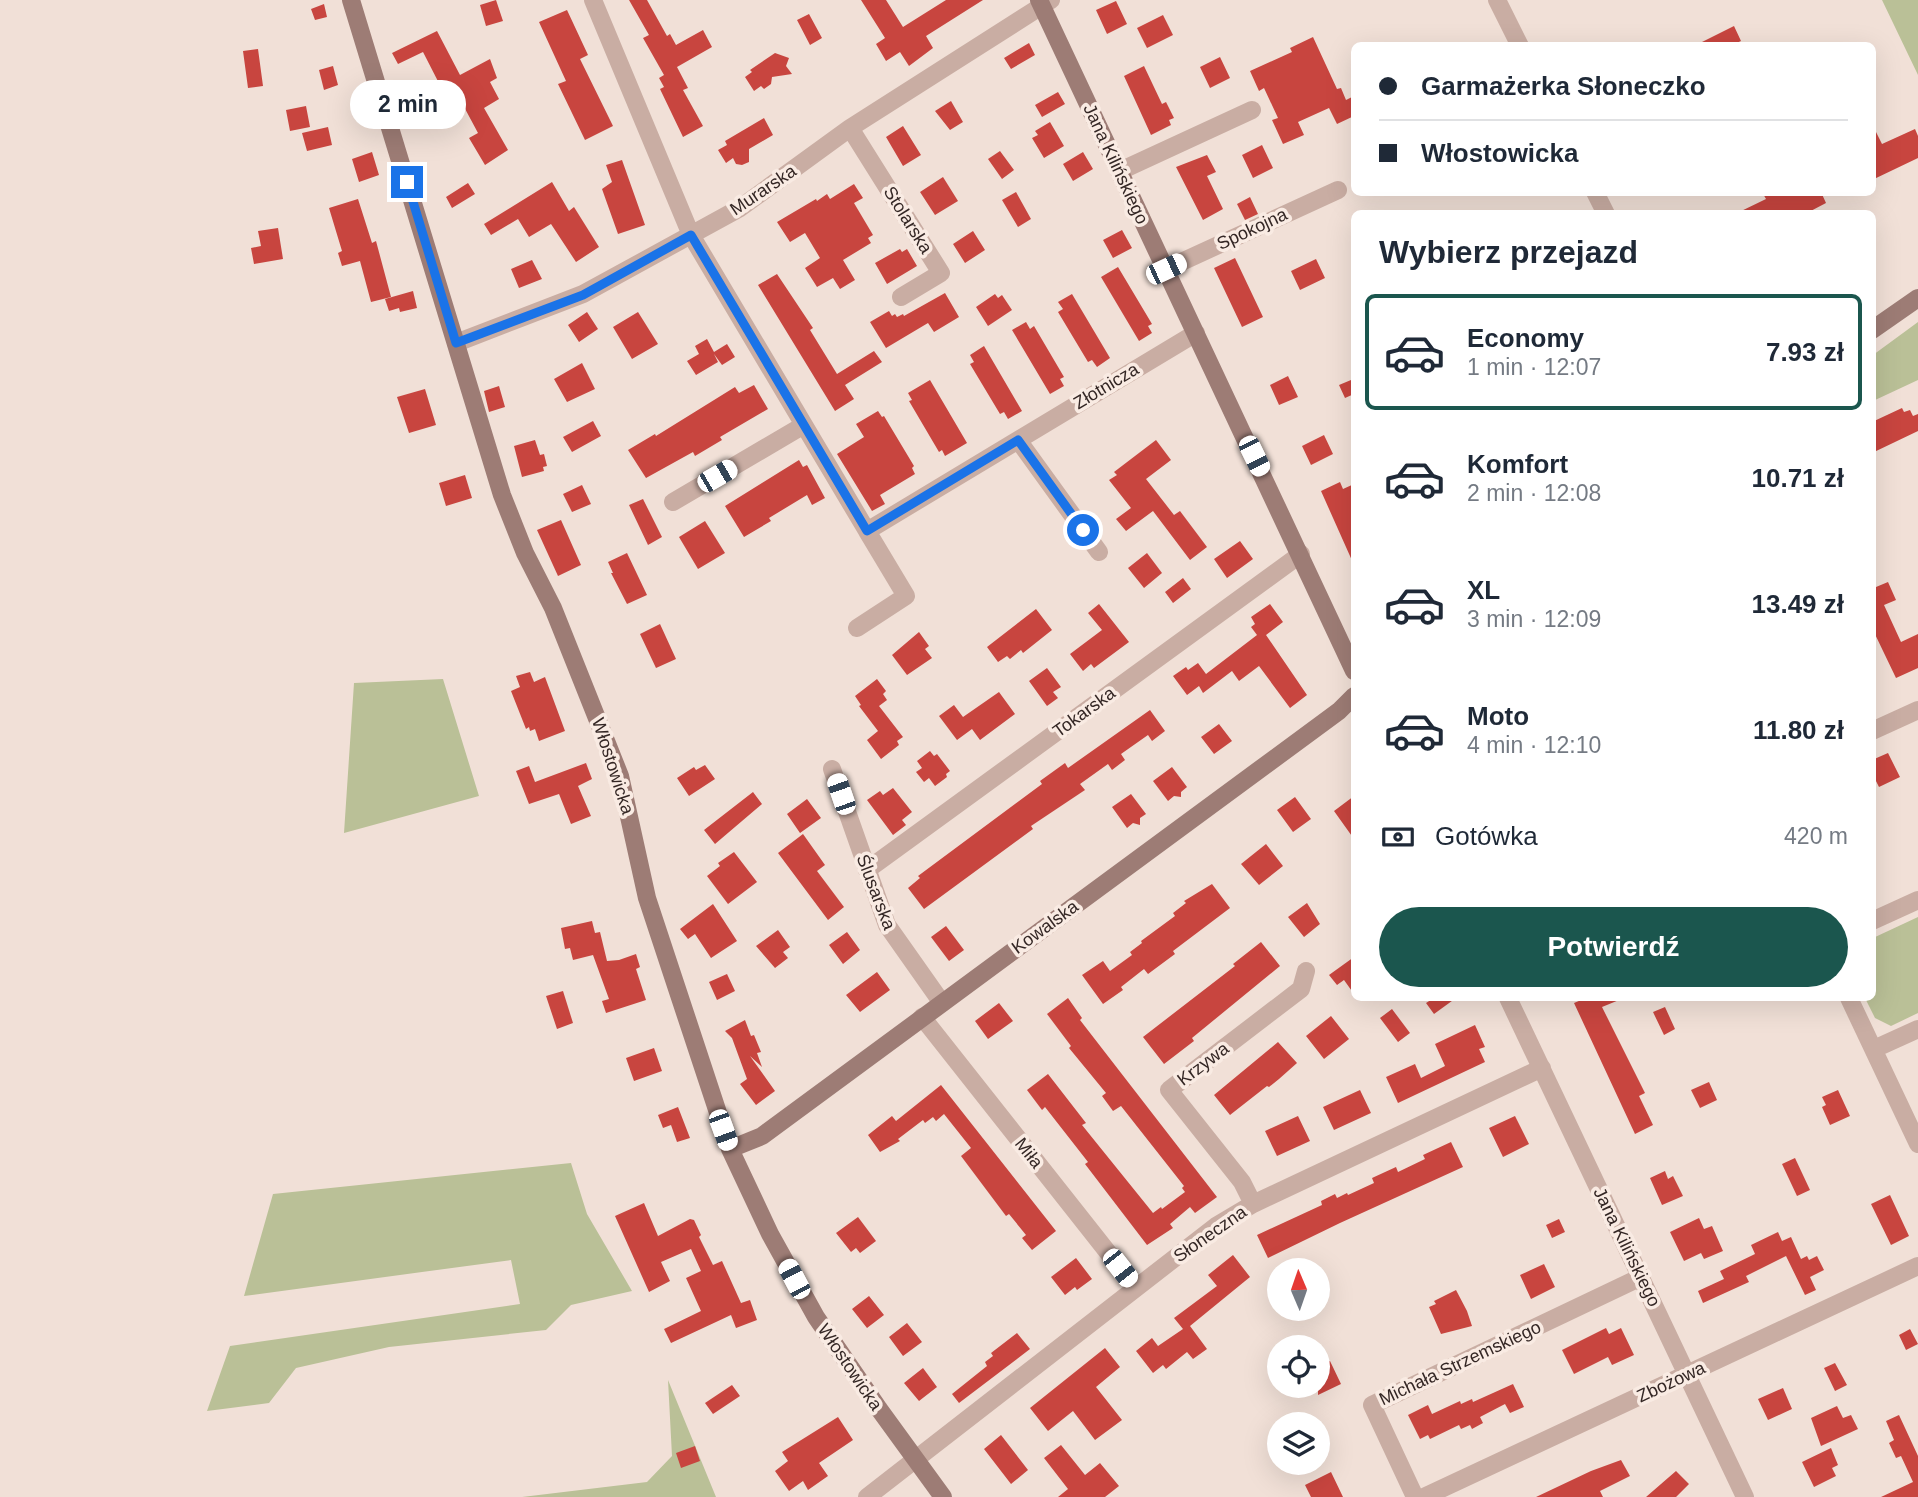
<!DOCTYPE html>
<html lang="pl">
<meta charset="utf-8">
<style>
body{margin:0;font-family:Helvetica,sans-serif;background:#f2f2f3;color:#1f2937;height:100vh;display:flex;flex-direction:column;font-size:26px;white-space:nowrap}
*{box-sizing:border-box;margin:0}
p{font-size:23px;color:#747a83}
.icon{flex:none;width:38px;height:38px;fill:none;stroke:currentColor;stroke-width:2;stroke-linecap:round;stroke-linejoin:round}
.map{position:relative;flex:1;overflow:hidden}
.drawer{position:absolute;left:1351px;top:210px;width:525px;height:791px;display:flex;flex-direction:column;background:#fff;border-radius:10px;box-shadow:0 7px 28px #0002}
.drawer>*{flex:none}
.top-card{position:absolute;left:1351px;top:42px;width:525px;height:154px;border-radius:10px;box-shadow:0 7px 28px #0002;display:grid;align-content:center;height:154px;padding:0 28px;background:#fff}
.needle{width:46px;rotate:358deg}
.tools{position:absolute;left:1267px;top:1258px;display:grid;gap:14px}
.tools a{display:grid;place-items:center;width:63px;height:63px;border-radius:50%;background:#fff;box-shadow:0 7px 28px #0002;font-size:35px}
.end{position:absolute;width:32px;height:32px;margin:-16px;border:9px solid #1a73e8;background:#fff;box-shadow:0 0 0 4px #fff}
.from{border-radius:50%}
.bubble{position:absolute;height:49px;border-radius:24px;background:#fff;box-shadow:0 7px 28px #0002;font-size:23px;font-weight:700;line-height:49px;text-align:center}
.car{position:absolute;width:21px;height:42px;margin:-21px -10px;border-radius:9px;box-shadow:0 0 5px 2px #0007;background:linear-gradient(#fff 24%,#345 0 40%,#fff 0 76%,#345 0 86%,#fff 0)}
.top-card b{display:flex;align-items:center;gap:24px;height:66px;font-size:26px}
.top-card b+b{border-top:2px solid #e0e1e3}
.top-card i{width:18px;height:18px;background:#1f2937}
ul{padding:0;list-style:none}
li{display:flex;align-items:center;gap:21px;height:116px;margin:0 14px 10px;padding:0 14px;border:4px solid transparent;border-radius:10px}
li div{flex:1}
li b{display:block;font-size:26px}
li em{font-style:normal;font-weight:700}
li.on{border-color:#1b564e}
li>.icon{width:63px;height:63px;stroke-width:1.5}
h2{padding:0 28px;font-size:32px;line-height:84px}
.pay{display:flex;align-items:center;gap:18px;height:77px;padding:0 28px;font-size:26px}
.pay p{margin-inline-start:auto}
.primary-button{display:flex;gap:14px;margin-top:auto;padding:14px 28px}
.primary-button a{flex:1;height:80px;border-radius:42px;background:#1b564e;color:#fff;font-size:28px;font-weight:700;line-height:80px;text-align:center}
.map>svg:first-child{display:block}
</style>
<div class="map">
<svg width="1918" height="1497" viewBox="0 0 1918 1497">
<rect width="100%" height="100%" fill="#f1e0d7"/>
<path fill="#bac097" d="M1882 0H1918V75Z
M1918 322V380L1873 401V355Z
M443 679 479 796 344 833 354 683Z
M1918 917V1013L1891 1026 1875 1018 1865 998H1872L1873 938Z
M571 1163 587 1214 632 1291 571 1305 546 1330 389 1347 296 1368 269 1403 207 1411 230 1346 520 1304 511 1260 244 1296 273 1194Z
M668 1380 716 1497H522L647 1482 672 1456Z"/>
<path fill="#c8453f" d="M496 0 503 21 486 26 480 5Z
M629 0H647L667 36 670 34 676 45 703 30 712 47 677 67 688 88 683 90 703 126 683 137 660 89 664 87 659 78 664 75 643 38 649 35Z
M861 0H886L903 27 946 0H983L926 36 933 48 909 66 900 52 886 61 876 44 885 38Z
M1116 1 1127 24 1107 34 1096 10Z
M324 4 327 17 315 20 311 9Z
M567 10 588 55 580 59 613 126 585 140 558 84 566 81 539 22Z
M809 14 822 38 810 45 797 20Z
M1163 15 1173 35 1147 48 1137 28Z
M1734 26 1741 41 1730 46H1694Z
M437 31 460 75 490 59 497 78 490 82 499 99 484 108 508 150 485 165 469 138 478 133 463 105 448 114 438 96 444 93 423 52 398 64 392 53Z
M1313 37 1337 89 1341 88 1346 100 1354 96V116L1337 124 1329 108 1298 122 1304 135 1283 144 1272 120 1278 118 1264 88 1259 91 1250 71 1292 52 1290 48Z
M1029 43 1035 55 1011 69 1004 58Z
M258 49 263 86 248 88 243 51Z
M775 53 789 58 786 66 792 74 772 77 771 84 764 89 761 86 754 91 745 77 752 72 750 70Z
M1220 57 1230 78 1210 88 1200 67Z
M333 66 338 85 324 90 319 70Z
M1144 66 1162 104 1166 102 1174 118 1169 120 1171 125 1151 135 1124 76Z
M1058 92 1065 104 1042 117 1035 105Z
M951 101 963 122 950 130 935 111Z
M306 106 310 127 290 131 286 110Z
M764 118 773 135 749 149V162L742 165 736 164 733 158 726 163 718 150 727 145 725 141Z
M1050 122 1064 146 1044 158 1032 138 1038 135 1035 131Z
M1872 124 1882 144 1915 129 1918 136V158L1872 180Z
M903 126 921 155 903 166 886 137Z
M328 127 332 145 307 151 302 133Z
M1262 145 1273 168 1253 178 1242 155Z
M1000 151 1014 170 1002 179 988 159Z
M372 152 379 175 359 182 352 159Z
M1083 152 1093 169 1073 181 1063 164Z
M1207 155 1216 172 1207 176 1223 209 1203 220 1176 167Z
M622 160 645 225 618 234 602 189 612 182 606 165Z
M943 177 958 201 935 215 920 192Z
M552 182 569 211 574 207 599 247 576 262 551 224 529 237 518 219 491 235 484 224Z
M468 183 475 194 452 208 446 197Z
M854 184 863 198 854 203 873 235 868 238 871 243 843 260 855 280 840 289 833 278 817 287 805 268 820 258 805 233 790 242 777 222 816 199 817 201 827 194 830 199Z
M1016 192 1031 219 1018 227 1002 200Z
M1762 192H1821L1826 203 1805 214H1735L1766 199Z
M1250 197 1258 214 1245 220 1237 204Z
M358 199 372 243 376 241 391 297 371 302 360 261 342 266 338 253 342 251 329 208Z
M278 228 283 259 254 264 251 248 261 246 258 231Z
M1122 230 1132 248 1113 258 1103 240Z
M973 231 985 250 965 263 953 244Z
M900 249 902 252 907 249 917 266 887 284 875 263Z
M1235 258 1263 317 1242 327 1214 268Z
M1316 259 1325 278 1300 290 1291 271Z
M532 260 542 279 519 288 511 269Z
M1118 267 1152 324 1148 326 1152 333 1139 341 1101 277Z
M777 274 813 328 810 330 837 374 874 351 882 362 845 385 854 399 835 411 758 285Z
M413 291 417 308 400 312 399 308 389 311 385 299Z
M945 293 959 317 934 332 928 323 886 348 870 322 889 311 892 316 895 314 897 317 903 314 904 316Z
M995 294 998 298 1002 295 1012 310 988 326 976 307Z
M1072 294 1110 358 1097 367 1092 360 1088 362 1058 312 1063 309 1058 302Z
M587 312 598 329 579 342 568 325Z
M638 312 658 344 632 359 613 327Z
M1026 322 1030 329 1034 326 1064 377 1060 379 1064 386 1050 394 1012 330Z
M707 339 714 352 727 344 735 357 722 365 714 354 718 362 696 375 687 361 699 354 695 346Z
M984 346 1022 411 1008 419 1004 412 1000 414 970 364 974 362 970 355Z
M582 363 595 389 567 402 554 379Z
M1288 376 1298 397 1279 405 1270 385Z
M930 380 967 443 945 456 942 450 939 452 909 401 912 400 908 393Z
M1351 380 1354 394 1345 398 1339 385Z
M754 385 768 409 720 437 722 440 695 456 693 452 646 478 628 450 655 434 656 436 735 387 739 393Z
M499 386 505 407 489 412 484 391Z
M425 389 436 425 409 433 397 397Z
M1902 408 1904 412 1910 410 1913 416 1918 414V431L1872 453V422Z
M878 411 882 417 884 416 914 466 912 468 915 474 880 495 885 504 872 511 837 454 864 437 856 424Z
M593 421 601 436 572 452 563 437Z
M1324 435 1333 454 1311 465 1302 446Z
M535 440 540 455 544 454 547 466 543 467 544 471 522 477 514 446Z
M1156 440 1171 460 1146 479 1174 515 1180 511 1207 547 1190 560 1153 511 1126 531 1116 519 1131 508 1109 480 1117 475 1114 472Z
M799 460 803 467 807 465 825 498 812 505 807 495 769 518 771 521 744 537 725 506Z
M465 475 472 498 446 506 439 483Z
M1340 482 1343 489 1354 484V565L1321 491Z
M582 485 591 504 572 512 563 494Z
M643 499 662 537 648 545 629 505Z
M561 520 581 565 558 576 537 530Z
M705 521 725 553 698 569 679 537Z
M1240 541 1253 559 1227 578 1214 559Z
M627 553 647 595 627 604 611 573H613L608 562Z
M1147 553 1162 573 1144 588 1128 568Z
M1183 578 1191 589 1173 603 1165 592Z
M1872 579 1876 587 1888 582 1896 600 1884 605 1901 642 1918 634V668L1896 678 1872 628Z
M1099 604 1129 642 1094 668 1091 664 1083 671 1070 654 1102 630 1088 613Z
M1270 604 1283 622 1266 635 1307 695 1290 708 1259 666 1239 681 1232 671 1203 693 1199 686 1187 695 1173 676 1186 667 1188 670 1198 663 1206 674 1257 635 1251 627 1255 624 1251 617Z
M1036 609 1052 630 1023 653 1021 650 1010 659 1007 656 998 662 987 647Z
M660 624 676 659 656 668 640 634Z
M919 632 929 646 925 649 932 658 907 675 892 655Z
M1047 668 1061 687 1053 692 1058 698 1047 706 1029 681Z
M530 672 534 682 545 677 565 731 539 741 535 729 530 731 529 727 526 729 511 691 520 687 516 676Z
M877 679 886 691 883 694 887 700 879 706 903 737 897 741 899 745 881 759 867 740 878 731 859 706 861 705 855 696Z
M999 692 1015 714 980 740 972 729 957 740 939 716 954 705 963 717Z
M1150 710 1165 731 1152 741 1148 735 1121 754 1125 760 1112 770 1108 764 1080 784 1085 790 1031 826 1033 829 924 909 908 888 920 878 918 876 1042 784 1040 781 1065 763 1068 768Z
M1219 724 1232 741 1214 754 1201 737Z
M930 751 934 756 937 754 950 771 946 774 947 777 935 786 929 778 924 782 916 772 922 768 917 761Z
M1888 753 1900 777 1879 787 1872 773V760Z
M586 763 592 779 578 786 591 816 571 824 559 794 529 804 516 771 529 766 535 782Z
M705 765 715 779 689 796 677 778 694 767 696 770Z
M1172 767 1187 787 1181 792V797L1174 796 1168 801 1153 781Z
M893 788 912 812 902 820 906 825 893 835 867 800 880 791 883 795Z
M753 792 762 804 715 844 704 830Z
M1131 794 1146 814 1140 818V825L1133 823 1127 828 1112 807Z
M1354 796V839L1334 811Z
M1295 797 1311 819 1293 832 1277 810Z
M807 799 821 818 800 833 787 814Z
M803 834 825 865 817 871 844 907 828 920 778 853Z
M1266 844 1283 866 1259 885 1241 864Z
M734 852 757 882 728 904 707 876 720 866 718 863Z
M1212 884 1230 908 1173 951 1175 954 1148 974 1144 969 1121 987 1123 990 1103 1004 1082 975 1103 961 1110 971 1132 955 1130 952 1142 943 1141 941 1175 916 1173 913 1186 903 1184 901Z
M1307 903 1320 924 1304 937 1288 917Z
M713 904 737 941 711 958 695 934 688 939 680 929Z
M592 921 595 933 600 932 607 961 619 960 636 954 640 967 636 969 646 1000 606 1013 602 1001 609 999 593 955 573 960 570 948 565 949 561 928Z
M946 926 964 950 949 961 931 937Z
M778 930 790 947 783 952 788 958 775 968 756 946Z
M847 932 860 950 843 964 829 945Z
M1261 942 1280 966 1192 1038 1194 1041 1164 1064 1143 1037 1235 966 1233 964Z
M1354 957V994L1344 980 1337 985 1329 975Z
M877 972 890 990 860 1012 846 995Z
M727 974 735 991 717 1000 709 982Z
M563 991 573 1023 557 1029 546 996Z
M1068 998 1082 1018 1080 1020 1217 1197 1195 1213 1190 1207 1170 1224 1173 1228 1147 1245 1085 1164 1088 1162 1045 1107 1042 1110 1027 1090 1048 1074 1086 1123 1082 1125 1153 1213 1161 1207 1162 1209 1185 1192 1182 1188 1184 1186 1121 1106 1113 1111 1102 1096 1106 1093 1069 1048 1071 1046 1047 1014Z
M1434 998H1456L1434 1014 1426 1003Z
M1586 998H1624L1602 1007 1645 1093 1639 1096 1653 1125 1635 1134 1574 1003Z
M999 1003 1013 1021 988 1039 975 1021Z
M1665 1007 1675 1029 1664 1035 1653 1012Z
M1392 1009 1410 1033 1398 1042 1380 1018Z
M1331 1016 1349 1039 1324 1059 1306 1036Z
M745 1020 751 1036 754 1035 761 1052 757 1053 762 1067 750 1056 775 1091 756 1105 740 1084 747 1079 732 1038 725 1031Z
M1475 1025 1485 1047 1479 1049 1485 1062 1398 1103 1386 1077 1415 1064 1421 1078 1445 1066 1435 1044Z
M1278 1042 1297 1063 1279 1079 1269 1087 1267 1086 1230 1115 1214 1095Z
M654 1048 662 1071 634 1081 626 1058Z
M1709 1082 1717 1100 1700 1108 1691 1090Z
M941 1085 1056 1231 1032 1250 1022 1238 1026 1235 1009 1214 1006 1216 961 1156 971 1148 944 1114 936 1121 933 1117 925 1123 923 1120 898 1139 900 1141 880 1152 868 1135 892 1116 896 1121Z
M1360 1090 1371 1113 1334 1130 1323 1107Z
M1838 1090 1850 1116 1830 1125 1822 1107 1826 1105 1822 1097Z
M678 1107 690 1138 677 1142 671 1125 663 1128 658 1115Z
M1298 1116 1310 1141 1277 1156 1265 1131Z
M1515 1116 1529 1144 1503 1157 1489 1128Z
M1451 1142 1463 1167 1340 1223 1268 1258 1257 1235 1322 1205 1321 1201 1335 1194 1337 1198 1347 1193 1348 1195 1374 1183 1372 1178 1396 1167 1398 1172 1425 1159 1423 1155Z
M1795 1158 1810 1190 1797 1196 1782 1164Z
M1665 1171 1668 1179 1673 1176 1683 1196 1662 1205 1650 1178Z
M1890 1195 1909 1236 1891 1245 1871 1204Z
M644 1203 658 1236 690 1219 694 1220 701 1235 699 1237 713 1265 722 1261 741 1303 750 1300 757 1320 736 1328 731 1315 671 1343 664 1329 701 1311 686 1278 701 1271 691 1249 661 1262 670 1281 649 1292 615 1216Z
M858 1217 876 1241 860 1253 856 1248 851 1252 836 1233Z
M1699 1218 1704 1229 1712 1226 1723 1251 1704 1259 1701 1253 1684 1261 1670 1232Z
M1559 1219 1565 1232 1552 1238 1546 1225Z
M1778 1232 1782 1241 1791 1237 1801 1259 1807 1256 1809 1260 1817 1256 1824 1270 1810 1277 1816 1290 1805 1295 1786 1256 1746 1276 1749 1282 1703 1303 1698 1291 1724 1279 1720 1271 1755 1254 1751 1245Z
M1233 1255 1250 1277 1190 1326 1207 1349 1193 1359 1187 1352 1166 1369 1163 1365 1153 1373 1136 1351 1152 1338 1158 1346 1183 1329 1174 1318 1217 1286 1208 1275Z
M1076 1258 1092 1279 1077 1290 1075 1287 1065 1295 1051 1277Z
M1544 1264 1555 1287 1531 1299 1520 1275Z
M1456 1290 1467 1311 1472 1326 1441 1334 1429 1307 1436 1304 1434 1301Z
M869 1296 884 1315 867 1328 852 1309Z
M907 1323 922 1342 903 1356 889 1337Z
M1606 1328 1609 1334 1621 1328 1634 1355 1612 1365 1608 1357 1574 1374 1562 1350Z
M1910 1329 1918 1344 1906 1350 1899 1335Z
M1017 1333 1030 1349 959 1403 952 1394 987 1366 985 1362 993 1356 991 1353Z
M1105 1348 1120 1367 1096 1387 1122 1420 1095 1440 1073 1411 1048 1431 1030 1408Z
M1330 1361 1341 1384 1318 1395V1367Z
M1835 1363 1847 1385 1835 1391 1824 1368Z
M923 1368 937 1387 919 1401 904 1383Z
M1513 1384 1524 1407 1510 1413 1505 1404 1480 1417 1483 1423 1472 1429 1470 1425 1461 1429 1459 1425 1430 1439 1428 1435 1420 1439 1408 1415 1428 1405 1432 1414 1460 1401 1461 1404 1472 1399 1473 1402Z
M732 1385 740 1396 713 1414 705 1403Z
M1783 1388 1792 1409 1768 1420 1758 1399Z
M1837 1406 1843 1418 1851 1415 1858 1429 1821 1446 1811 1418Z
M1899 1415 1918 1456V1497H1881L1913 1482 1901 1456 1896 1458 1889 1443 1894 1440 1886 1421Z
M838 1417 853 1440 819 1463 828 1476 808 1490 803 1481 789 1491 775 1471 788 1461 782 1452Z
M1001 1435 1028 1470 1011 1484 984 1449Z
M1061 1445 1085 1475 1100 1463 1119 1486 1105 1497H1058L1068 1489 1044 1458Z
M695 1446 700 1461 681 1468 676 1453Z
M1831 1448 1838 1465 1832 1468 1836 1476 1814 1487 1802 1462Z
M1621 1460 1630 1476 1600 1491 1603 1497H1536L1591 1471Z
M1676 1471 1689 1484 1676 1497H1646Z
M1331 1472 1343 1497H1311L1305 1485Z"/>
<g fill="none" stroke-linecap="round" stroke-linejoin="round">
<path stroke="#c9ada3" stroke-width="18" d="M593 0 691 235 867 531
M1497 0 1520 46
M850 128 941 273 901 297
M1120 171 1252 110
M1595 192 1606 214
M1166 269 1338 190
M456 343 583 294 740 208 850 128 1051 0
M1018 440 1099 552
M673 502 804 425
M857 628 906 596 867 531 1196 333
M1872 731 1918 710
M832 769 887 925 942 1003
M867 870 1301 554
M1872 921 1918 900
M1508 998 1745 1497
M1849 998 1918 1144
M922 1017 1136 1288
M1874 1049 1918 1029
M1253 1204 1242 1182 1169 1090 1301 989 1306 971
M867 1497 1216 1226 1253 1204 1542 1068
M1415 1497 1372 1405 1641 1277
M1424 1497 1918 1266"/>
<path stroke="#9d7c75" stroke-width="18" d="M351 0 502 495 525 553 553 608 620 776 647 898 730 1149 770 1234 816 1317 879 1409 943 1497
M1039 0 1354 671
M1872 330 1918 298
M730 1149 762 1136 1339 711 1354 696"/>
</g>
<g fill="none" stroke-linecap="round" stroke-linejoin="round">
<path stroke="#1a73e8" stroke-width="9" d="M407 182 456 343 583 295 691 235 867 531 1018 440 1083 530"/>
</g>
<g text-anchor="middle" stroke-width="7" stroke-linejoin="round" paint-order="stroke">
<g font-size="18" fill="#342725" stroke="#f9ebe3">
<text transform="translate(1116 164) rotate(65)" y="6">Jana Kilińskiego</text>
<text transform="translate(763 190) rotate(-34)" y="6">Murarska</text>
<text transform="translate(908 220) rotate(58)" y="6">Stolarska</text>
<text transform="translate(1252 229) rotate(-25)" y="6">Spokojna</text>
<text transform="translate(1106 386) rotate(-31)" y="6">Złotnicza</text>
<text transform="translate(1084 712) rotate(-36)" y="6">Tokarska</text>
<text transform="translate(613 766) rotate(72)" y="6">Włostowicka</text>
<text transform="translate(876 892) rotate(69)" y="6">Ślusarska</text>
<text transform="translate(1045 927) rotate(-36)" y="6">Kowalska</text>
<text transform="translate(1203 1064) rotate(-37)" y="6">Krzywa</text>
<text transform="translate(1029 1153) rotate(52)" y="6">Miła</text>
<text transform="translate(1210 1234) rotate(-35)" y="6">Słoneczna</text>
<text transform="translate(1627 1247) rotate(64)" y="6">Jana Kilińskiego</text>
<text transform="translate(1460 1363) rotate(-25)" y="6">Michała Strzemskiego</text>
<text transform="translate(850 1367) rotate(56)" y="6">Włostowicka</text>
<text transform="translate(1671 1382) rotate(-25)" y="6">Zbożowa</text>
</g>
</g>
</svg>
<div class="tools">
<a><svg class="needle" viewBox="-14 -14 28 28"><path d="M0-13l5 13h-10z" fill="#e53935"/><path d="M0 13l5-13h-10z" fill="#747a83"/></svg></a>
<a><svg class="icon" aria-label="locate" viewBox="0 0 24 24"><circle cx="12" cy="12" r="6"/><path d="M12 2v4M12 18v4M2 12h4M18 12h4"/></svg></a>
<a><svg class="icon" aria-label="layers" viewBox="0 0 24 24"><path d="M12 4l9 5-9 5-9-5zM3 14l9 5 9-5"/></svg></a>
</div>
<i class="end from" style="left:1083px;top:530px"></i>
<i class="end" style="left:407px;top:182px"></i>
<div class="bubble" style="left:350px;top:80px;width:116px">2 min</div>
<i class="car" style="left:1166px;top:269px;rotate:65deg"></i>
<i class="car" style="left:1254px;top:456px;rotate:154deg"></i>
<i class="car" style="left:717px;top:476px;rotate:60deg"></i>
<i class="car" style="left:841px;top:794px;rotate:341deg"></i>
<i class="car" style="left:723px;top:1130px;rotate:160deg"></i>
<i class="car" style="left:1120px;top:1268px;rotate:142deg"></i>
<i class="car" style="left:794px;top:1279px;rotate:332deg"></i>
<div class="top-card">
<b><i class="from"></i>Garmażerka Słoneczko</b>
<b><i></i>Włostowicka</b>
</div>
<section class="drawer">
<h2>Wybierz przejazd</h2>
<ul>
<li class="on"><svg class="icon" aria-label="car" viewBox="0 0 24 24"><path d="M5 17H2v-5l4-1 3-4h7l3 4 3 1v5h-3M9 17h6M6 11h13"/><circle cx="7" cy="17" r="2"/><circle cx="17" cy="17" r="2"/></svg><div><b>Economy</b><p>1 min · 12:07</p></div><em>7.93 zł</em></li>
<li><svg class="icon" aria-label="car" viewBox="0 0 24 24"><path d="M5 17H2v-5l4-1 3-4h7l3 4 3 1v5h-3M9 17h6M6 11h13"/><circle cx="7" cy="17" r="2"/><circle cx="17" cy="17" r="2"/></svg><div><b>Komfort</b><p>2 min · 12:08</p></div><em>10.71 zł</em></li>
<li><svg class="icon" aria-label="car" viewBox="0 0 24 24"><path d="M5 17H2v-5l4-1 3-4h7l3 4 3 1v5h-3M9 17h6M6 11h13"/><circle cx="7" cy="17" r="2"/><circle cx="17" cy="17" r="2"/></svg><div><b>XL</b><p>3 min · 12:09</p></div><em>13.49 zł</em></li>
<li><svg class="icon" aria-label="car" viewBox="0 0 24 24"><path d="M5 17H2v-5l4-1 3-4h7l3 4 3 1v5h-3M9 17h6M6 11h13"/><circle cx="7" cy="17" r="2"/><circle cx="17" cy="17" r="2"/></svg><div><b>Moto</b><p>4 min · 12:10</p></div><em>11.80 zł</em></li>
</ul>
<div class="pay"><svg class="icon" aria-label="cash" viewBox="0 0 24 24"><path d="M3 7h18v10H3z"/><circle cx="12" cy="12" r="2"/></svg>Gotówka<p>420 m</p></div>
<div class="primary-button"><a>Potwierdź</a></div>
</section>
</div>
